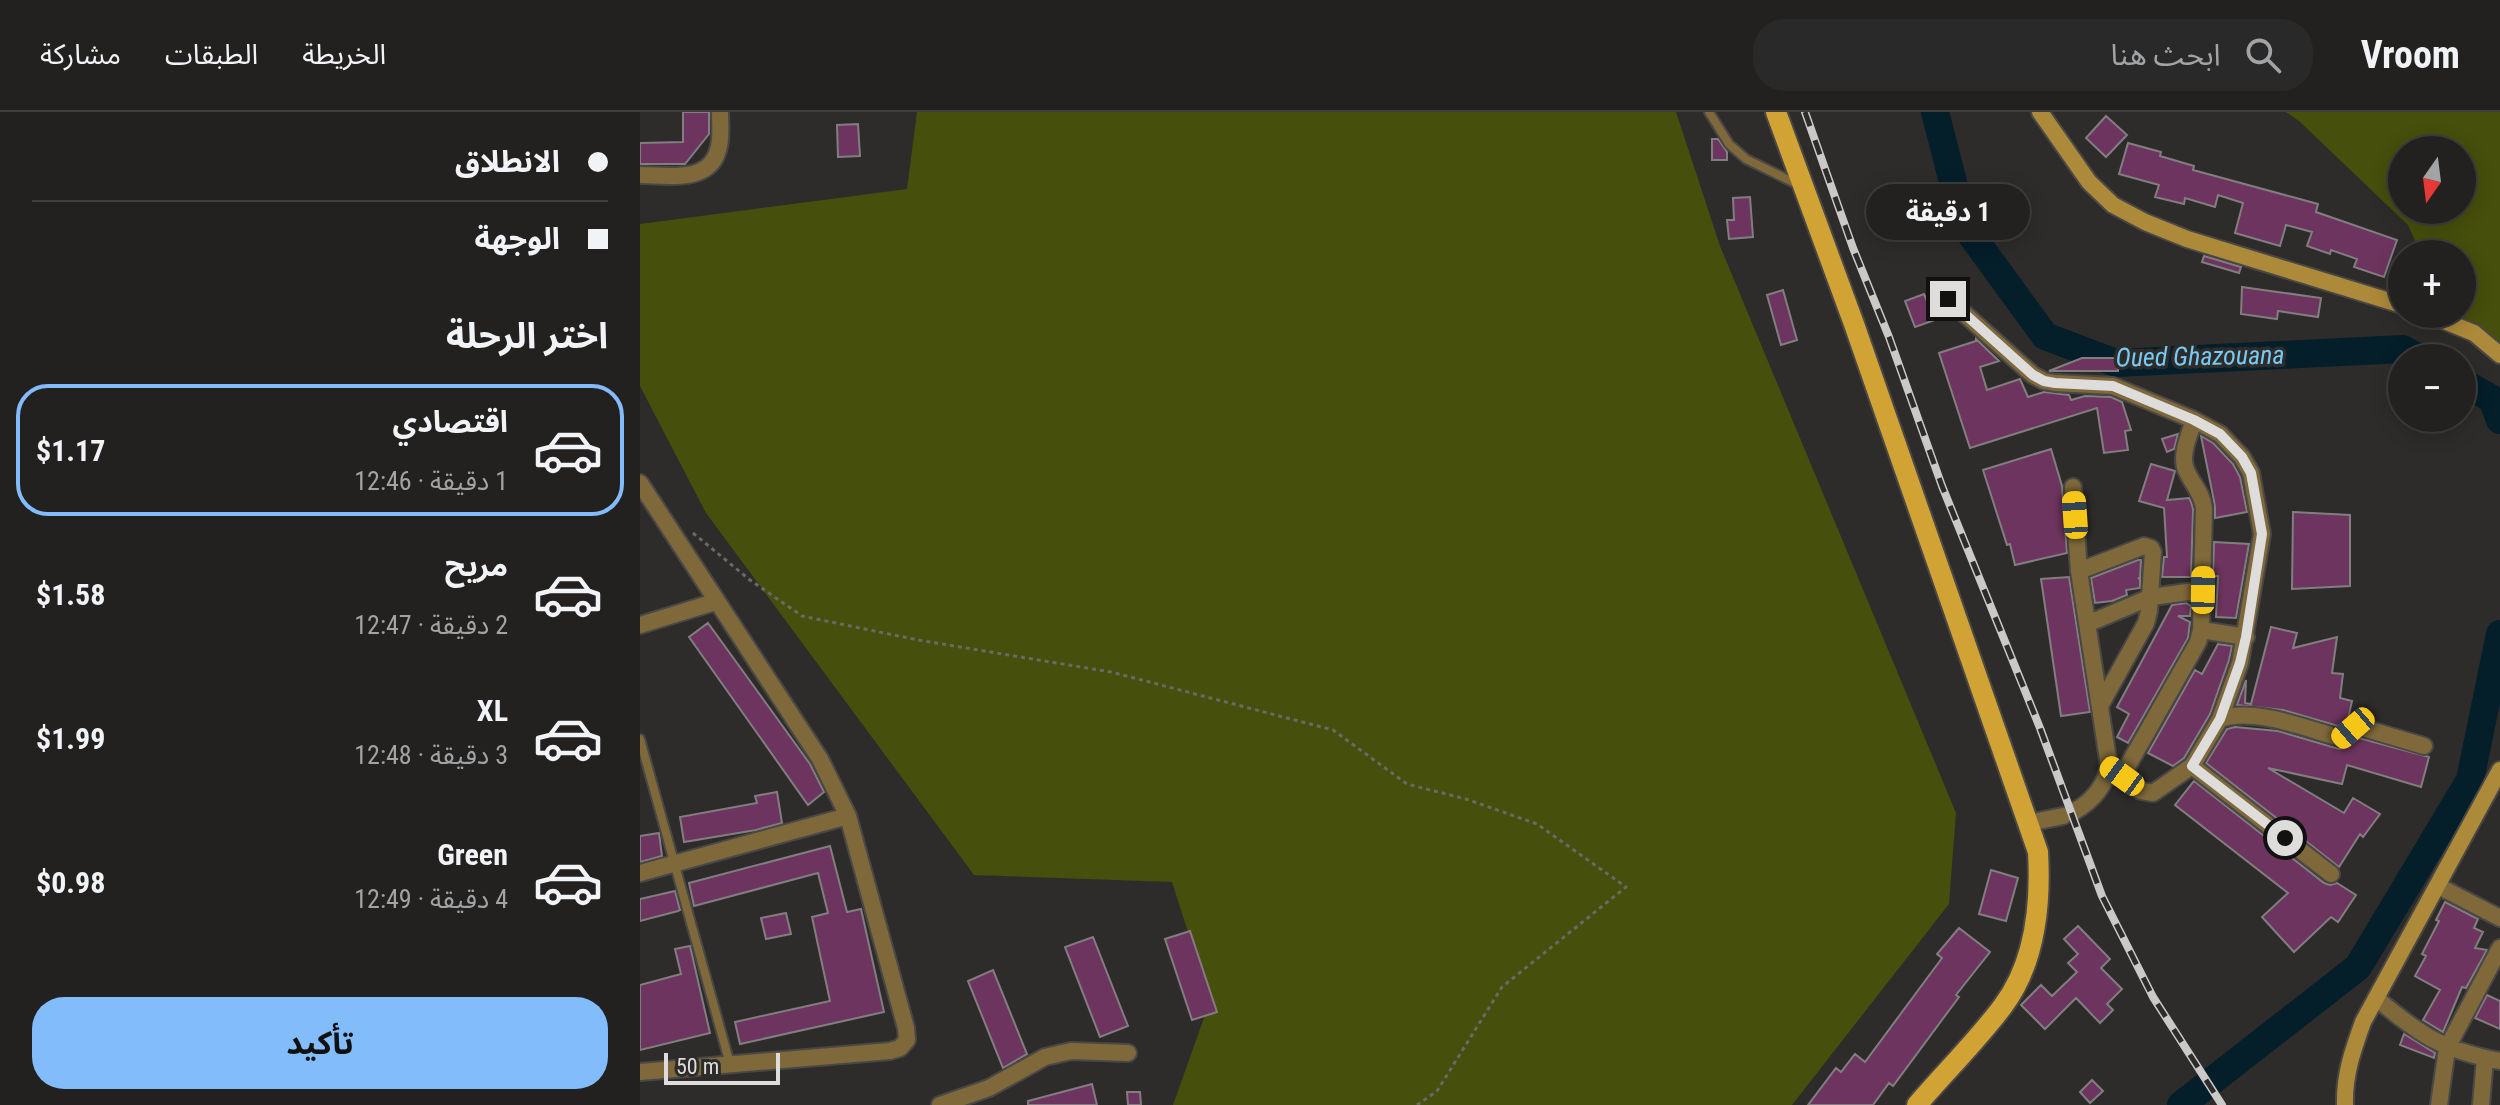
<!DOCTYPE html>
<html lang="ar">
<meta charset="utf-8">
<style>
body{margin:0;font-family:"Roboto Condensed","Noto Sans Arabic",sans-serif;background:#2a2929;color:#f1f3f6;direction:rtl;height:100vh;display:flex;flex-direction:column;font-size:30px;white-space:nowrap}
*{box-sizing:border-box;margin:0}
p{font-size:26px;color:#a2a3a5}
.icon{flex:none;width:44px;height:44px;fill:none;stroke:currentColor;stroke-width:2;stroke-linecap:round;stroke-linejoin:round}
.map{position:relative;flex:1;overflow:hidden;direction:ltr}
.panel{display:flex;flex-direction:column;background:#222120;width:640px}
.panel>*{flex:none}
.hud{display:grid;align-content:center;height:176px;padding:0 32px;background:#222120}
.needle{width:52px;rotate:194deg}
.buttons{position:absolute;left:1748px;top:24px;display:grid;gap:16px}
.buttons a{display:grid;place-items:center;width:88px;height:88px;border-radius:50%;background:#222120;box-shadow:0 4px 20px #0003,0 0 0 2px #3f3e3e;font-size:40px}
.scale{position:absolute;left:24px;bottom:20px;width:116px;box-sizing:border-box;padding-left:8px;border:4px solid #dedddb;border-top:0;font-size:22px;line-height:28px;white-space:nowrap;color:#dedddb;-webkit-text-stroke:6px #2e2c2a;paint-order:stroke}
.end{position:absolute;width:36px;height:36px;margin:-18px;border:10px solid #dedddb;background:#111;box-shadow:0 0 0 4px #111}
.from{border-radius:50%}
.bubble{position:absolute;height:56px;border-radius:28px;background:#222120;box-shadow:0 4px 20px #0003,0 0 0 2px #3f3e3e;font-size:26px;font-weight:700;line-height:56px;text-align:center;direction:rtl}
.car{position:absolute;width:24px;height:48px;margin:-24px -12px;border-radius:10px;box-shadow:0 0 6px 2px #0007;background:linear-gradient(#f5c518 24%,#345 0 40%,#f5c518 0 76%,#345 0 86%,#f5c518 0)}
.hud b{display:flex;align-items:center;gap:28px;height:76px;font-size:30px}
.hud b+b{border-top:2px solid #3f3e3e}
.hud i{width:20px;height:20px;background:#f1f3f6}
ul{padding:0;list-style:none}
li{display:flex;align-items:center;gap:24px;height:132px;margin:0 16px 12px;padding:0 16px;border:4px solid transparent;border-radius:32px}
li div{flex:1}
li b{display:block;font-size:30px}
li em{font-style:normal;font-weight:700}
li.selected{border-color:#82bcfa}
li>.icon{width:72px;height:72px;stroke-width:1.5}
h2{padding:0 32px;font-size:36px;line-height:96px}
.button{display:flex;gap:16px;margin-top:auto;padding:16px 32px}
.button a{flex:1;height:92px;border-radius:32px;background:#82bcfa;color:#111;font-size:32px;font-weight:700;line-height:92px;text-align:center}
header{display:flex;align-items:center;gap:48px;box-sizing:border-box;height:112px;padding:0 40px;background:#222120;border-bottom:2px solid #3f3e3e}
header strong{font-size:38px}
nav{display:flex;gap:44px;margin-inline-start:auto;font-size:28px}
.search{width:560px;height:72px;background:#2a2929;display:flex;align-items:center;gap:20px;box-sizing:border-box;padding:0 28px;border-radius:32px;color:#a2a3a5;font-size:30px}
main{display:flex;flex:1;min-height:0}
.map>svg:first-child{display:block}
</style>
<header>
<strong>Vroom</strong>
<div class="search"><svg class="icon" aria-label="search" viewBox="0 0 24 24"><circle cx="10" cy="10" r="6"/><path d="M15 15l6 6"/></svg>ابحث هنا</div>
<nav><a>الخريطة</a><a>الطبقات</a><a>مشاركة</a></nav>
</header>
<main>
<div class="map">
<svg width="1860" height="993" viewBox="0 0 1860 993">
<rect width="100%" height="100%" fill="#2e2c2a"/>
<path fill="#474f0c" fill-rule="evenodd" d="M277 0H1036L1080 134 1316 701 1309 792 1152 993H533L570 889 532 770 334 763 66 401 0 274V112L267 77Z
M1646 0H1860V241L1815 202H1822V142H1781L1768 113 1659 9ZM1762 38H1822V98H1762Z"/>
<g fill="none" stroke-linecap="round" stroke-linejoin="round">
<path stroke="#041e2a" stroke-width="28" d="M1295 0 1324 113 1405 224 1476 251 1763 237 1779 246
M1822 270 1852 287 1860 308
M1541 993 1718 855 1830 668 1860 522"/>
</g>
<path fill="#6c345e" stroke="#817e80" stroke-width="2" d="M43 0H69V22L45 52H0V31L43 30Z
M1466 4 1487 23 1466 45 1446 26Z
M218 12 220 44 198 45 197 13Z
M1072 27H1078L1087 40V48H1072Z
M1488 31 1521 40 1520 44 1554 54 1553 58 1678 92 1676 100 1757 128 1744 165 1714 155 1717 147 1691 138 1690 142 1667 134 1672 120 1646 113 1640 134 1595 121 1603 91 1578 83 1575 95 1545 86 1544 92 1515 85 1519 73 1479 62Z
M1110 85 1113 125 1089 127 1087 108H1094L1093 86Z
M1564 144 1601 155 1599 161 1562 150Z
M1602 175 1681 186 1678 205 1638 199 1637 207 1601 202Z
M1143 178 1157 228 1141 233 1127 183Z
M1284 182 1295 208 1275 215 1265 189Z
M1336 227 1359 249 1340 255 1347 278 1380 267 1388 285 1404 280 1429 283 1431 288 1445 284 1471 285 1482 290 1491 318 1485 319 1488 338 1464 341 1457 296 1330 336 1299 241 1336 229Z
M1442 246H1478V259H1409Z
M1538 322 1534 337 1527 340 1522 327Z
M1561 324 1573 331 1593 352 1600 365 1607 400 1575 406V394Z
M1411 337 1422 374 1427 441 1375 453 1370 432 1367 433 1343 358Z
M1511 352 1535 359 1527 388 1549 386 1551 390 1553 397 1551 465H1522L1524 445H1527L1524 396 1499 389Z
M1653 400 1710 403V474L1652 477Z
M1574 430 1609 432 1596 506 1576 505 1578 464H1573Z
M1498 448H1501L1500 466H1498L1500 467V476L1486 478 1487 483 1472 489 1455 491 1451 466Z
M1429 465 1450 600 1421 604 1401 467Z
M1546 491 1551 494 1550 504H1538L1550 510 1548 526 1488 631 1477 625 1489 602 1477 595 1532 493Z
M68 511 170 652 184 680 168 693 49 525Z
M1631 515 1657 521 1653 536 1697 525 1692 561 1703 562 1700 586 1712 589 1708 607 1698 614 1643 598 1597 593 1606 568 1605 591 1611 592Z
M1578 532 1592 534 1589 548 1570 602 1544 646 1533 654 1508 641 1555 558 1562 562Z
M1595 615 1638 619 1699 637 1707 635 1719 626 1789 645 1781 675 1707 653 1702 672 1628 656 1704 701 1713 686 1740 702 1723 725 1720 722 1699 755 1566 651 1587 617Z
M1554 669 1684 771 1690 773 1697 771 1716 783 1698 810 1691 805 1654 840 1622 805 1648 781 1535 693Z
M137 680 142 711 116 718 44 730 40 705 117 691 115 684Z
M19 721 22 744 0 750V724Z
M190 734 207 800 221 797 244 900 100 932 95 910 190 889 172 805 188 801 178 761 54 794 49 771Z
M1351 758 1378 766 1366 809 1339 802Z
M35 779 40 798 38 799 0 809V787Z
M1805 790 1838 807 1834 816 1843 820 1835 836 1847 838 1826 876 1822 875 1803 920 1783 908 1800 878 1775 864 1786 844 1782 842 1799 809 1796 808Z
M146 801 151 822 126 827 121 806Z
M1438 814 1470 847 1461 856 1482 877 1467 892 1473 898 1460 911 1436 886 1405 917 1381 893 1401 873 1412 884 1437 860 1428 851 1438 842 1424 827Z
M1319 816 1350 840 1316 883 1319 885 1253 974 1249 971 1233 993H1168L1196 956 1201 960 1215 942 1225 950 1302 846 1297 842Z
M550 819 577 900 552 908 525 827Z
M453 825 488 914 460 925 425 835Z
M50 834 70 921 0 938V873L41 862 35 837Z
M353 858 387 942 363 956 328 869Z
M1847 883 1860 889V917L1835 906Z
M1764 922 1795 941 1794 946 1760 933Z
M1452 968 1463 979 1450 991 1440 980Z
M452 972 457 993H388V989Z
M487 980H500L501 993H488Z"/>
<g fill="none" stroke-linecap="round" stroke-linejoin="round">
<g stroke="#4a4846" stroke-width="12">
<path id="lane" d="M1069 0 1089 32 1106 47 1159 73
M0 627 90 952"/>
</g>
<g stroke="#4a4846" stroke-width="20">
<path id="street" d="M0 63C26 63 69 72 78 38 82 27 80 12 80 0
M1308 187 1393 263 1404 269 1415 271 1473 274 1554 308 1580 322 1602 345 1611 361 1622 422 1600 551 1580 607 1552 654 1513 681 1501 679 1469 654
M0 371 180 647 208 704 266 916 267 928 260 936 250 939 0 960
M1433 375 1439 459 1469 654C1465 675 1452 689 1435 699
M1439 459 1504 434 1511 436 1513 440 1509 499 1506 511 1461 592
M1447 512 1511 485 1563 478
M0 513 75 490
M1561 518 1606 525
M1580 607C1615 595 1666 617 1701 626L1713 616 1720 615 1784 634
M1552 654 1691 762
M1474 664H1482L1558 530 1561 518 1564 396C1562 381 1553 373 1547 360 1539 345 1549 324 1554 308
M1389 711 1423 704
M0 761 208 704
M1798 774 1860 806
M1736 886C1780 923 1802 938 1860 949
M300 993 349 976 405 945 431 939 488 941
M1799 993 1807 936 1860 836
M1841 993 1845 946"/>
</g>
<g stroke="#4a4846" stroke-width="20">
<path id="secondary" d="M1400 0 1449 70 1473 93 1505 110 1547 127 1762 193
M1787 202 1834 221 1860 243
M1705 993C1704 963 1713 938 1723 910L1860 658"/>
</g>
<g stroke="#4a4846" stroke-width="24">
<path id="primary" d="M1136 0 1214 212 1398 740C1401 792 1396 850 1363 894 1337 929 1305 960 1277 993"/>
</g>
<path stroke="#6b6967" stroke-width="3" stroke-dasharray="4 4" stroke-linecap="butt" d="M53 421 110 468 162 504 278 528 471 560 693 618 767 672 826 687 897 712 986 775 862 875 797 979 777 993"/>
<use href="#lane" stroke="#7f693a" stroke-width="8"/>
<use href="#street" stroke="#7f693a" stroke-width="16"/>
<use href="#secondary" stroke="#ad8a39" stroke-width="16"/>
<use href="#primary" stroke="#d1a335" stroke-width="20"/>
<g stroke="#cac9c7" stroke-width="8">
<path id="rail" d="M1165 0 1213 136 1249 225 1302 374 1400 616 1462 784 1513 885 1582 993"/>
</g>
<use href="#rail" stroke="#2e2c2a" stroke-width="5" stroke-dasharray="15" stroke-linecap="butt"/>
</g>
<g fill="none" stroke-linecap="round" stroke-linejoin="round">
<path stroke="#dedddb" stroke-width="10" d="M1308 187 1393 263 1404 269 1415 271 1473 274 1554 308 1580 322 1602 345 1611 361 1622 422 1606 525 1600 551 1580 607 1552 654 1645 726"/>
</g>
<g text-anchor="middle" stroke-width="7" stroke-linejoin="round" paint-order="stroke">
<g font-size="26" font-style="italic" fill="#76cbf5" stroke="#2e2c2a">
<text transform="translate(1560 244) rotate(-1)" y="9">Oued Ghazouana</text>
</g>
</g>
</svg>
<div class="buttons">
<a><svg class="needle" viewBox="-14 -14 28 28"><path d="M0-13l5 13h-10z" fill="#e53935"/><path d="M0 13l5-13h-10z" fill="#a2a3a5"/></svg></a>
<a>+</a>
<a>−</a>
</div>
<div class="scale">50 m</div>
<i class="end from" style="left:1645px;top:726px"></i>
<i class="end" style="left:1308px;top:187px"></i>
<div class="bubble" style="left:1226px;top:72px;width:164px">1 دقيقة</div>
<i class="car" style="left:1435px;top:403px;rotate:356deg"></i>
<i class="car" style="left:1563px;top:478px;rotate:1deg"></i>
<i class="car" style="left:1713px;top:616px;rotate:229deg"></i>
<i class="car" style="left:1482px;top:664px;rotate:306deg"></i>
</div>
<section class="panel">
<div class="hud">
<b><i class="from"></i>الانطلاق</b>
<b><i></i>الوجهة</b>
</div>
<h2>اختر الرحلة</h2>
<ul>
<li class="selected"><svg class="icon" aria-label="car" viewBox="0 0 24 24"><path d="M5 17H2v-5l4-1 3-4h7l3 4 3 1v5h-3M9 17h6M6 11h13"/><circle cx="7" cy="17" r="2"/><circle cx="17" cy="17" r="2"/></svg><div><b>اقتصادي</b><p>1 دقيقة · 12:46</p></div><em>$1.17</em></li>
<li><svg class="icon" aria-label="car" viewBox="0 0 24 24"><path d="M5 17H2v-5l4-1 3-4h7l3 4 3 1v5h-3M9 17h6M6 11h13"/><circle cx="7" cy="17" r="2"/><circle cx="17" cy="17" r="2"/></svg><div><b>مريح</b><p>2 دقيقة · 12:47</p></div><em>$1.58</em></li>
<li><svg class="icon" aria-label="car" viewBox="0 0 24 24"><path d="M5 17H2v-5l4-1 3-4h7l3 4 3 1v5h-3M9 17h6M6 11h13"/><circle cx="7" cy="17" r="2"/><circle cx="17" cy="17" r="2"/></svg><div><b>XL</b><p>3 دقيقة · 12:48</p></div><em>$1.99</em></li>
<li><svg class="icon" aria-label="car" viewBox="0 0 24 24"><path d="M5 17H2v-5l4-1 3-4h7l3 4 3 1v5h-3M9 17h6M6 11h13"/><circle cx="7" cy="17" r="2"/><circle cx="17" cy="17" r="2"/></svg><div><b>Green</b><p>4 دقيقة · 12:49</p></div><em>$0.98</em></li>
</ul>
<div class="button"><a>تأكيد</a></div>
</section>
</main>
